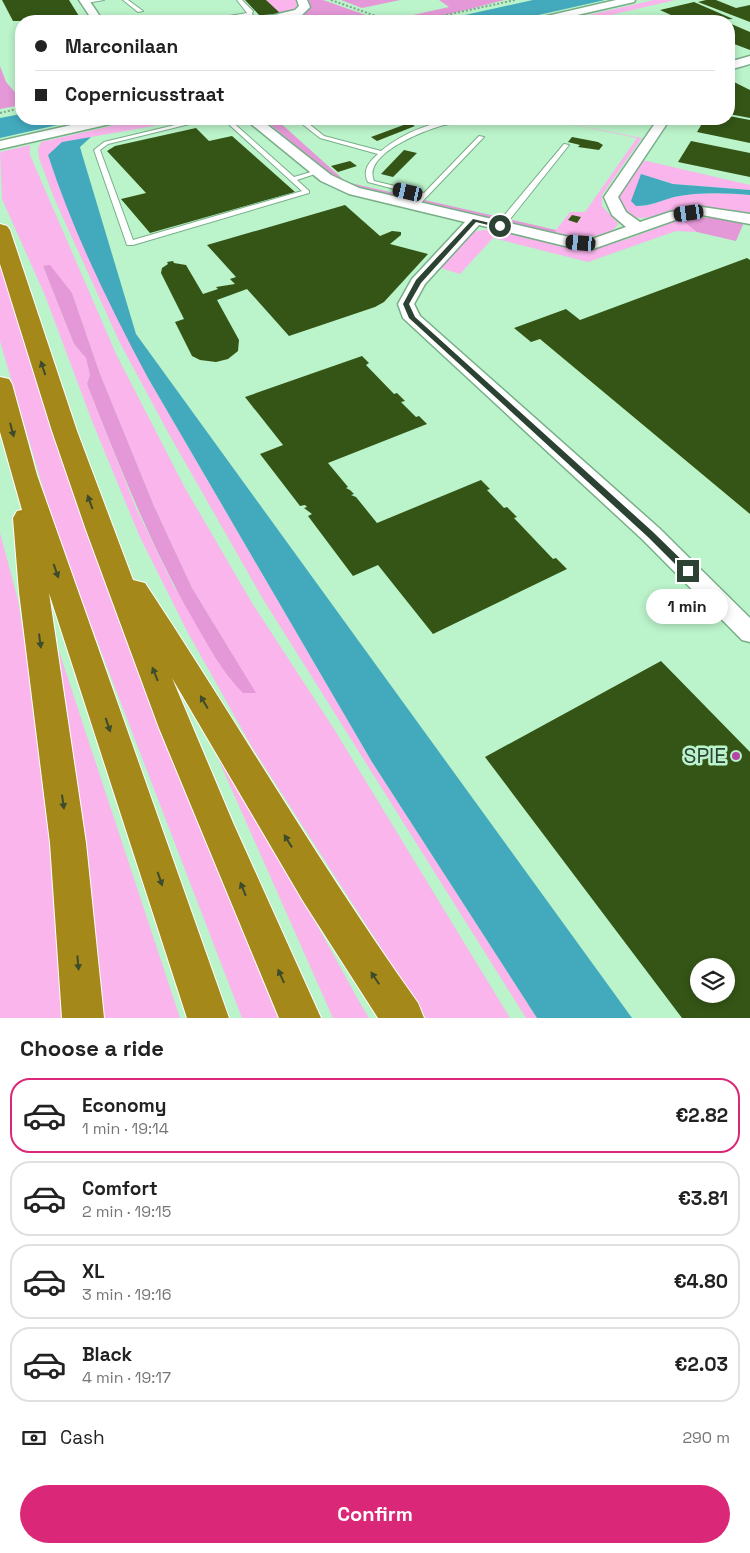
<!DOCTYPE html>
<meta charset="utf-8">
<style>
body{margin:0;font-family:"Space Grotesk",sans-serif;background:#f6f6f6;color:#222;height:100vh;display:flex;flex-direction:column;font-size:19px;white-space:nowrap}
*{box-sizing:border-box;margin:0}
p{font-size:16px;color:#767676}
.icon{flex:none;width:28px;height:28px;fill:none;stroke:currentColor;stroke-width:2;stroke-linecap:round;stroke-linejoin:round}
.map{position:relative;height:1018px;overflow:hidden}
.panel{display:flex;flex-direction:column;background:#fff;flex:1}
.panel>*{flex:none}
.top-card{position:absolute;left:15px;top:15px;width:720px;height:110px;border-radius:20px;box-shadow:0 2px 8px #0003;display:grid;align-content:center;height:110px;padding:0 20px;background:#fff}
.buttons{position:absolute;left:690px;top:958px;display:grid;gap:10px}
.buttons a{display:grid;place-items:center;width:45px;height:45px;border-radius:50%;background:#fff;box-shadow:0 2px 8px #0003;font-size:25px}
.end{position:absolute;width:22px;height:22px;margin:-11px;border:6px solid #2c4232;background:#fff;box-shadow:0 0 0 2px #fff}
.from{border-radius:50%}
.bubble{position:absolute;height:35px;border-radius:18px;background:#fff;box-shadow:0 2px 8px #0003;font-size:16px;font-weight:600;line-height:35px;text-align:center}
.car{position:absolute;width:15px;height:30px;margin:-15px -8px;border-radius:6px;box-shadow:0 0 4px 1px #0007;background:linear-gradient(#222 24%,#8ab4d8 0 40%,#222 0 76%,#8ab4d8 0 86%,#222 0)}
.top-card b{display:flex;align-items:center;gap:18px;height:48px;font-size:19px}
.top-card b+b{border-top:1px solid #e0e0e0}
.top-card i{width:12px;height:12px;background:#222}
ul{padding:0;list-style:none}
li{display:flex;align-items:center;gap:15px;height:75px;margin:0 10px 8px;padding:0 10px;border:2px solid #e0e0e0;border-radius:20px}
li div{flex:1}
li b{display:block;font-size:19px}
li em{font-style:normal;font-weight:600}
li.active{border-color:#db2777}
li>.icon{width:45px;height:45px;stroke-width:1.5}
h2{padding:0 20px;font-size:22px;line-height:60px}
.pay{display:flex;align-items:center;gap:12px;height:55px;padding:0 20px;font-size:19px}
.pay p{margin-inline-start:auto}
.primary-button{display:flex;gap:10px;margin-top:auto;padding:10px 20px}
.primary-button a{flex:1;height:58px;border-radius:30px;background:#db2777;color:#fff;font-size:20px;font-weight:600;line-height:58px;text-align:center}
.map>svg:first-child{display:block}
</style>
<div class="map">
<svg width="750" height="1018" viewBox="0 0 750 1018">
<rect width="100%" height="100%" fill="#bbf3ca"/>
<path fill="#f9b5ec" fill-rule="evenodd" d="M266 0H298L300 8 280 14Z
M654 0H675L585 21H562Z
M142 119H193L91 137 48 155 79 235 148 378 372 762 537 1018H526L263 599 169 434 120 343 54 198 39 158 38 149 41 142Z
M545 119 642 138 602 195V206L618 223C613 240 570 238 555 235L556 230 570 212H585L637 138Z
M30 145V155L117 356 185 488 252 603 334 729 510 1018H426L252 747 187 631 139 535 92 421 44 293 2 199 0 152ZM43 266 72 293 100 374 154 506 192 588 255 692 174 587 135 506 87 384 90 375 86 358 74 344Z
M642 160 750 185V190L673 184 662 180 636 206C650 206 661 201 674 197 699 192 725 193 750 195V217C734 214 716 207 700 208 692 208 682 208 673 210 647 218 635 226 615 201L639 162Z
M680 219 697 232 676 231 588 262 493 238 460 274 441 268 469 234C495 220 548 248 577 248 612 249 647 231 680 219Z
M0 260 166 744 278 1018H242L58 539 0 341Z
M0 533 18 600 26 652 47 809 70 1018H0Z
M47 615 180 1018H96Z
M189 693 360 1003 369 1018H333Z"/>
<path fill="#e498d7" d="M306 0H323L383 21H287L284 19 303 14 310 7Z
M341 0H400L362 8Z
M439 0H505C479 6 419 25 395 19L449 7Z
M0 66 6 82 21 99V105L0 109Z
M264 119H276L346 182 556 230 555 235 361 189 328 174Z
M697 217 728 219 744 222 736 241 697 232 680 219Z
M50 265 72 293 100 374 154 506 192 588 256 693H243C222 672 209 647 194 621 150 545 119 465 87 384L90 375 86 358 74 344 43 266Z"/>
<path fill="#43aabe" d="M533 0H605L512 21H438Z
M21 114V119H84L0 138V118Z
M91 137 80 147 82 154 136 334 632 1018H537L372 762 148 378C110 307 73 232 48 155L62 142Z
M641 174 673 184 750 190V195C725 193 699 192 674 197 661 201 650 206 636 206L631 201Z"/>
<path fill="#345516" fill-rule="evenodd" d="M2 0H69L82 21H13Z
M245 0H266L280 13 260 16Z
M706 0H716L736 8 750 5V22L698 2Z
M694 2 733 19 684 21 660 10Z
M645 15 658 21H621Z
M729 23 750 32V50L729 42Z
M732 81 750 90V118L729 114V97L731 93 729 92V82Z
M729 116 750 120V143L697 132 703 122H699L701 119H729Z
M409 123 415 126 377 141 371 137Z
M196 128 209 141 232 136 295 192 150 233 121 199 146 193 107 151 115 146Z
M572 137 598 142 603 145 599 150 578 147 580 145 568 142Z
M691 141 750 153V177L678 162Z
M404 150 417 153 393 177 381 174Z
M350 161 357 166 338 172 331 166Z
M345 205 380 236 392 231 401 232V235L390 244 428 254 384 302 375 307 289 336 247 289 217 300 239 340 238 351 228 359 216 362 200 360 192 356 175 322 184 319 161 273 162 268 168 264 167 262 173 261 174 263 186 265 203 294 218 289 216 287 235 284 230 279 236 277 207 245Z
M572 215 581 217 577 223 568 220Z
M747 258 750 260V514L540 339 531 342 514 328 566 309 580 320Z
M362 356 369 363 366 365 394 394 397 393 405 401 401 402 416 417 419 416 427 424 328 463 348 487 346 488 350 490 354 494 351 495 356 497 377 523 481 480 490 489 487 490 504 508 507 507 517 517 514 518 553 559 556 558 567 569 433 634 378 565 353 576 308 516 312 514 304 508 307 507 305 505 300 506 260 454 283 445 245 397Z
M661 661 750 752V1018H682L485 757ZM699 966H726V994H699Z"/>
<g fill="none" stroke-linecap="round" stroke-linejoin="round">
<g stroke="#78ae88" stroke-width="2">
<path id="lane" d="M104 0 86 3 84 2 90 0Z
M123 0H128L143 11 138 12Z
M237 0H242L253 11 252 14 254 17 282 14 285 16 253 21 248 16 212 21H200L247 13Z
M200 119H210L108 144 100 150 133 240 302 191 223 119H229L294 177 318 170 321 172 297 180 309 191V193L133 245H127L94 150 104 142Z
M296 119H303L324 136 381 151C404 132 437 119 467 119V121C459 123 452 123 444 125 425 130 362 154 374 181L424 193 479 136 484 137 417 207 415 208 412 206 421 196 368 182C362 170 369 162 378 154L320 138Z
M564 144 569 145 503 228H497V224Z"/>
</g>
<g stroke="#78ae88" stroke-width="3">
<path id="street" d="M79 0H89L103 21H93Z
M297 0H307L310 7 302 15 278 18V14L295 10 299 6Z
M616 0H635L634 2 551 21H533L534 19Z
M750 56V64L729 70V62Z
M98 119H121L119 122 0 149V141Z
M245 119H260L331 175 359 188 569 237 592 239 626 227 612 215 604 197 658 119H670L618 197 626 212 640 222 670 212 702 207 750 214V224L702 215 678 219 593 249 569 247 479 225 425 284 414 304 420 316 659 528 750 618V642L742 640 643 540 403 318 398 304 412 279 465 222 349 194 321 181Z"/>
</g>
<g stroke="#fff" stroke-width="2">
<path id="highway" d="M0 224 7 226 10 230 77 431 133 580 145 583C237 722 321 867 418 1003L424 1018H378L303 901 172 678 234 825 321 1018H279L159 728 86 530 52 431 0 264Z
M0 377 9 379 12 384 37 475 229 1018H187L49 593 86 843 104 1018H62L50 843 19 592 13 518 17 511 22 510 0 432Z"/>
</g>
<path stroke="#7ea88a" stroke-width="2" stroke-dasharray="2 2" stroke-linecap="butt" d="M331 0 390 21
M419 21 515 0
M0 113 21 108
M127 121 137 119"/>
<use href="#lane" fill="#fff" fill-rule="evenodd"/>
<use href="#street" fill="#fff" fill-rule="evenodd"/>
<use href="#highway" fill="#a48819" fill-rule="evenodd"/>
</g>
<defs><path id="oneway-solid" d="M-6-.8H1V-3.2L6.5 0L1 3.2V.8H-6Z" transform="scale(1.25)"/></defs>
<g fill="#3e4c2e">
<use href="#oneway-solid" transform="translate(43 368) rotate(-108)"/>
<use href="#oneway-solid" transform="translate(12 430) rotate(75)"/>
<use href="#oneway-solid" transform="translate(90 502) rotate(-110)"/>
<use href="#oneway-solid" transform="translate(56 571) rotate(71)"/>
<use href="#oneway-solid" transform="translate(40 641) rotate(82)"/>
<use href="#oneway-solid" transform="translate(155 674) rotate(-112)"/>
<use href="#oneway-solid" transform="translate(204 702) rotate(-120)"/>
<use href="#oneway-solid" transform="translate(108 725) rotate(71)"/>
<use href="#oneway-solid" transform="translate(63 802) rotate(82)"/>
<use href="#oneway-solid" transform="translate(288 841) rotate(-122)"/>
<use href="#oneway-solid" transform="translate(160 879) rotate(71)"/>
<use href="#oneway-solid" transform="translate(243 889) rotate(-112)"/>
<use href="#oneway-solid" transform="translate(78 963) rotate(85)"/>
<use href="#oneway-solid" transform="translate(281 976) rotate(-114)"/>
<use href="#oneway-solid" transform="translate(375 978) rotate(-124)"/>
</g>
<path fill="#2c4232" d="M473 219 503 226 500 228 476 222 421 283 409 304 415 317 653 532 691 569V574H685L648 537 409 318 403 304 416 280Z"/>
<circle fill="#b446a5" stroke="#bbf3ca" stroke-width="2" cx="736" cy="756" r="5"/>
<g text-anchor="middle" stroke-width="5" stroke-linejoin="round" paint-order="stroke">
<g font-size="21" fill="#2c4232" stroke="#bbf3ca" text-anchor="end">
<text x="726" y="763">SPIE</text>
</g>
</g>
</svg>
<div class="buttons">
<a><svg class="icon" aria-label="layers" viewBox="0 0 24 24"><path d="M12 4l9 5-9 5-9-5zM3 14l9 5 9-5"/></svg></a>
</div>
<i class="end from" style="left:500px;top:226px"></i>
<i class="end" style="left:688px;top:571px"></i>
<div class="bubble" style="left:646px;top:589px;width:82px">1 min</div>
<i class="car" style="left:408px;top:192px;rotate:283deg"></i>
<i class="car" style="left:689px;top:213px;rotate:262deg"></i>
<i class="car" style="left:581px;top:243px;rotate:275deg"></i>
<div class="top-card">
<b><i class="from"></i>Marconilaan</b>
<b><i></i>Copernicusstraat</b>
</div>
</div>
<section class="panel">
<h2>Choose a ride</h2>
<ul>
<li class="active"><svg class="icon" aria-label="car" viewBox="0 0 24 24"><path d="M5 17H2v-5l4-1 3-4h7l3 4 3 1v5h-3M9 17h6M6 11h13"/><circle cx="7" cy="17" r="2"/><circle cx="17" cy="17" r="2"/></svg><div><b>Economy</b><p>1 min · 19:14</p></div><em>€2.82</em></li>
<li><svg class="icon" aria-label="car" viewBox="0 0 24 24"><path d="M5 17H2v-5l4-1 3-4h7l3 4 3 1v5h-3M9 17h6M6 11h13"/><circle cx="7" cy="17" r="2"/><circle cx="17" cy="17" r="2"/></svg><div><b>Comfort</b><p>2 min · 19:15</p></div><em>€3.81</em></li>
<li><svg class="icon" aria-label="car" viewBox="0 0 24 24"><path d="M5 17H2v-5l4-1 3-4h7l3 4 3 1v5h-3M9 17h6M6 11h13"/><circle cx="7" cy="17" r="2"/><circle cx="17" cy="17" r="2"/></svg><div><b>XL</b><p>3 min · 19:16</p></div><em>€4.80</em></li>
<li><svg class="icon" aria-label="car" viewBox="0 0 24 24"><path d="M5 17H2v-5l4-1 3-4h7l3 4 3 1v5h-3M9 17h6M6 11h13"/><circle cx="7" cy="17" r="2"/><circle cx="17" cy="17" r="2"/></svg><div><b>Black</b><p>4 min · 19:17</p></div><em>€2.03</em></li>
</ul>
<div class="pay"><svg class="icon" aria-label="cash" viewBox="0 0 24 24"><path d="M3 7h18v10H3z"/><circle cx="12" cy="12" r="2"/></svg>Cash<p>290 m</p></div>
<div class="primary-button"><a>Confirm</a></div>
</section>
